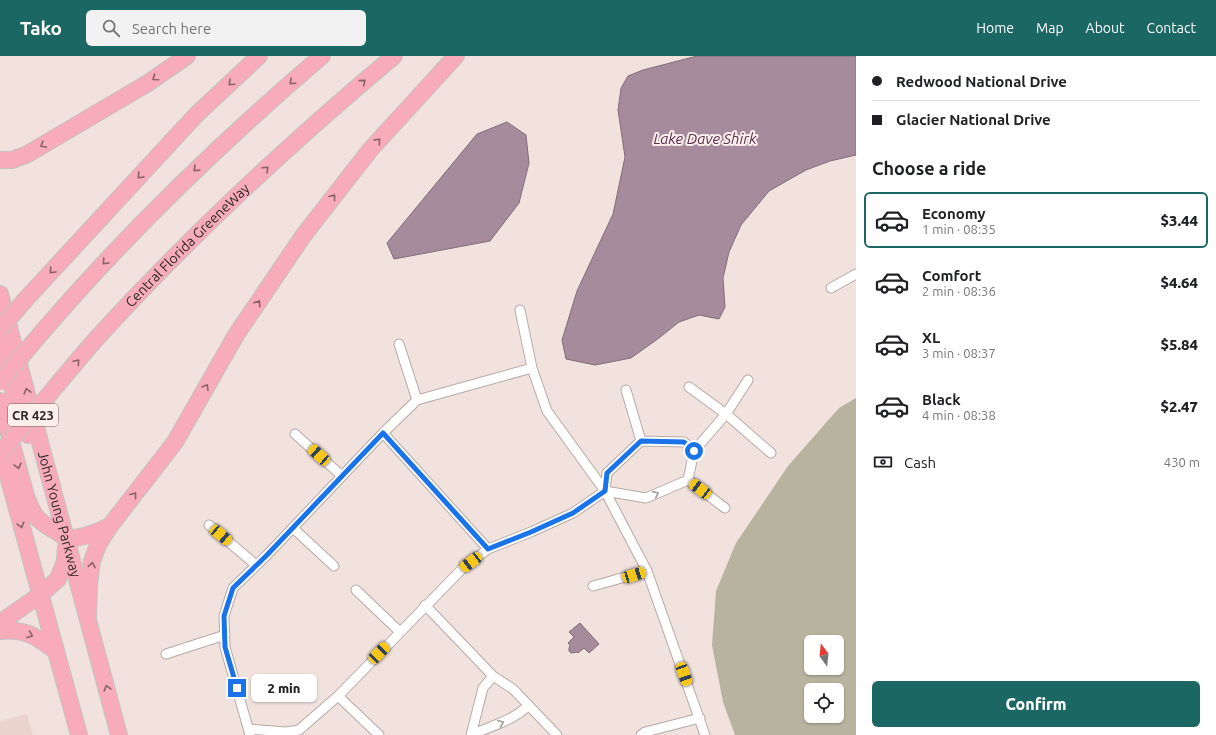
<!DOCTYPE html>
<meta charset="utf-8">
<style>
body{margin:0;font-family:Ubuntu,sans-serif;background:#f2f2f2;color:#202124;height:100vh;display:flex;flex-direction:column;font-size:15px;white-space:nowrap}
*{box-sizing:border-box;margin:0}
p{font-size:13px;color:#757577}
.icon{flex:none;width:22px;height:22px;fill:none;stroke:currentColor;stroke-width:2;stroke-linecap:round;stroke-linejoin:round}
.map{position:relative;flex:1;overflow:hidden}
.details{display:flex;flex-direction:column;background:#fff;width:360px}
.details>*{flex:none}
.banner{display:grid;align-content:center;height:88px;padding:0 16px;background:#fff}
.needle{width:26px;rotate:345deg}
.controls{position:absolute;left:804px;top:579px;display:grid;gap:8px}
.controls a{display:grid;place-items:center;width:40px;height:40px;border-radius:6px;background:#fff;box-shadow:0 1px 3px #0004;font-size:20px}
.end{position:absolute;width:18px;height:18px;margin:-9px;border:5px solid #1a73e8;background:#fff;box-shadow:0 0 0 2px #fff}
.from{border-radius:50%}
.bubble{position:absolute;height:28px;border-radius:6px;background:#fff;box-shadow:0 1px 3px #0004;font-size:13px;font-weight:800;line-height:28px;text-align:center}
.car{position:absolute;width:12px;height:24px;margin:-12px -6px;border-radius:5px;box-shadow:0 0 3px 1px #0007;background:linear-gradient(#f5c518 24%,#345 0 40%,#f5c518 0 76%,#345 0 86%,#f5c518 0)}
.banner b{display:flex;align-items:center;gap:14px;height:38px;font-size:15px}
.banner b+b{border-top:1px solid #e0e0e0}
.banner i{width:10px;height:10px;background:#202124}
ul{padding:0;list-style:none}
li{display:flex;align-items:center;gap:12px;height:56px;margin:0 8px 6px;padding:0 8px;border:2px solid transparent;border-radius:6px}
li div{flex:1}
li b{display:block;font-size:15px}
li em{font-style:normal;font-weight:800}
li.active{border-color:#1b6763}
li>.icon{width:36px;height:36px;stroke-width:1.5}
h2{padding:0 16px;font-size:18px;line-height:48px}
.pay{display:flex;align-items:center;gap:10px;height:44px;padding:0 16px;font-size:15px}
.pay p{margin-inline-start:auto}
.primary-button{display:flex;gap:8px;margin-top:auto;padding:8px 16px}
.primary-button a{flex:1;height:46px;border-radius:6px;background:#1b6763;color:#fff;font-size:16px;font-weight:800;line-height:46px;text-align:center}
header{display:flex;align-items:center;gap:24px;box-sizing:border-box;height:56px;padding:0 20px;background:#1b6763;color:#fff}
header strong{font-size:19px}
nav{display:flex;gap:22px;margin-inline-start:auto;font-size:14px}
.search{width:280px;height:36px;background:#f2f2f2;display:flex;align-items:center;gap:10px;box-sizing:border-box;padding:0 14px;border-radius:6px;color:#757577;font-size:15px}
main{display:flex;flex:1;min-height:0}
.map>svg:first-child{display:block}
</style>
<header>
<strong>Tako</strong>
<div class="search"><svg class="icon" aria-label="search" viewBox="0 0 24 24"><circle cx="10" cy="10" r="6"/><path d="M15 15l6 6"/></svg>Search here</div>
<nav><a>Home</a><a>Map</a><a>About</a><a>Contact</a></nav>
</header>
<main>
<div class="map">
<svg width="856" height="679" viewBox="0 0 856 679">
<rect width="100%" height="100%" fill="#f1e2de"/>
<path fill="#ebd4cd" d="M27 658 33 679H0V665Z"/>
<path fill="#b7b39e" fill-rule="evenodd" d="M856 342V679H735L723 646 712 589 716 535 736 487 788 410 839 352ZM811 586H837V612H811ZM811 634H837V660H811Z"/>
<path fill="#a68b9d" stroke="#816d79" d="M697 0H856V99L830 105 806 114 769 135 741 169 729 196 723 222 725 251 719 263 699 259 679 266 659 282 631 302 595 309 566 303 562 284 577 235 613 158 625 101 618 54 621 32 628 20 643 14Z
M507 66 526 79 529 107 519 147 490 185 394 203 387 187 477 78Z
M580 567 599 588 589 597 584 592 578 597 577 596 571 597 569 595V592L570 589 568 587 574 581 569 576Z"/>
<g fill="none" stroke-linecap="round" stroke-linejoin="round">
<g stroke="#b7a9a5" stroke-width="11">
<path id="street" d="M831 232 856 218
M520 254 532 312
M399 288 417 344
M689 331 726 358 771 397
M626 334 641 385
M383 377 488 493
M295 378 342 420
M694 395 726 358 748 324
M688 424 725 452
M209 469 256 509
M293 472 334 510
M593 530 647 515
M356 534 400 576
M425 549 493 620 513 633 557 679
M166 598 225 579
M338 640 379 679
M249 673 286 676 299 674 338 640 462 513 488 493 531 476 573 457 605 435 646 442 688 424 694 395 684 386 641 385 607 417 605 435
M250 679 225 591 224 560 233 532 267 499 383 377 417 344 532 312 547 355 605 435 647 515 705 679
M471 679C491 670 512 665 528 650
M471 679 483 632 493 620
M641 679 645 676 700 662"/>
</g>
<g stroke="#c4c3c2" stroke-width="18">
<g id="highway">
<path d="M0 104H12L26 99 148 27 187 0"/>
<path id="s1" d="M0 238 119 679"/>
<path d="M26 243 196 59 259 0"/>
<path d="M37 282C124 180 220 87 322 0"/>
<path d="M0 285 24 375 28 379"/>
<path id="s2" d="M52 335C67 317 82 299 97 282 189 181 289 88 394 0"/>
<path d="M0 345 26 440C33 458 35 463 52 473 56 475 61 479 65 481 77 485 100 475 110 470"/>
<path d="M0 391 79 679"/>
<path d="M88 562 89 529 92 505 98 489 110 470 175 386 236 279 303 180 370 94 456 0"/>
<path d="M0 567 41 538 58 523 65 505 66 491"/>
<path d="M0 575C25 572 37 581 56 595"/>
</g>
</g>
<use href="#street" stroke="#fff" stroke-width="9"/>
<use href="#highway" stroke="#f8abb8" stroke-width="16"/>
<g stroke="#c4c3c2" stroke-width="18" stroke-linecap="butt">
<path id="highway-bridge" d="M0 273 26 243
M0 326 37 282
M0 397 52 335"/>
</g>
<use href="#highway-bridge" stroke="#f8abb8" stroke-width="16"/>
</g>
<defs><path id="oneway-chevron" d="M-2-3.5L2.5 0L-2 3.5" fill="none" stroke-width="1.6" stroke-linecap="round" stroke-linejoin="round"/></defs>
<g stroke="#886267">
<use href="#oneway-chevron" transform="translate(155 22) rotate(145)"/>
<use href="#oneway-chevron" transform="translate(292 26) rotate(138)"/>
<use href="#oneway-chevron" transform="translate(363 26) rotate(-41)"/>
<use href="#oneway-chevron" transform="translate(231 27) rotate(137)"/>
<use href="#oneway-chevron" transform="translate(378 85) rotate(-47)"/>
<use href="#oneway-chevron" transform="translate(43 89) rotate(150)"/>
<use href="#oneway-chevron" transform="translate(196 113) rotate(136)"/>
<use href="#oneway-chevron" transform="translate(266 113) rotate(-43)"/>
<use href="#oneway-chevron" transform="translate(140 120) rotate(133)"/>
<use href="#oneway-chevron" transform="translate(333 141) rotate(-52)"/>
<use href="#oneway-chevron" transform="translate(105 206) rotate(133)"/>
<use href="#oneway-chevron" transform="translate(52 215) rotate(133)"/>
<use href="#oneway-chevron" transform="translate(258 247) rotate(-56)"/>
<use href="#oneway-chevron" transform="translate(77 306) rotate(-49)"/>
<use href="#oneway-chevron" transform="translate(206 331) rotate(-60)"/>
<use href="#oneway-chevron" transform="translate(27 335) rotate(-105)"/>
<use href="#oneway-chevron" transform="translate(18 410) rotate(75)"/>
<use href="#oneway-chevron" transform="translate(134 439) rotate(-53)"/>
<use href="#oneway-chevron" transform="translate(21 469) rotate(74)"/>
<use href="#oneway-chevron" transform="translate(92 509) rotate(-79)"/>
<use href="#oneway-chevron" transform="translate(30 579) rotate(23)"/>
<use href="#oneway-chevron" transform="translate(107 632) rotate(-105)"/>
</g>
<g stroke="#a09e9d">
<use href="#oneway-chevron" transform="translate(656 438) rotate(-24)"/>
<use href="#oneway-chevron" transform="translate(501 667) rotate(-22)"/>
</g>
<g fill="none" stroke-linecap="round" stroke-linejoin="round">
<path stroke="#1a73e8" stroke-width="5" d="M237 632 225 591 224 560 233 532 267 499 383 377 488 493 531 476 573 457 605 435 607 417 641 385 684 386 694 395"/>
</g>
<g text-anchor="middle" stroke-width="4" stroke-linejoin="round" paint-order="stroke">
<rect fill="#feefeb" stroke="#6b6360" stroke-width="1" x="8" y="348" width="50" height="22" rx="3"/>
<g font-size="13" font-weight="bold" fill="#2c2725">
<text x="33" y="364">CR 423</text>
</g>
<g font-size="14" fill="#2c2725" stroke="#feefeb">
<text dy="5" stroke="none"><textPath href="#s2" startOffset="199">Central Florida GreeneWay</textPath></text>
<text dy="5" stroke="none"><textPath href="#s1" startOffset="228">John Young Parkway</textPath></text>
</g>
<g font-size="15" font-style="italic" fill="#58304e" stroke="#feefeb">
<text x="705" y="88">Lake Dave Shirk</text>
</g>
</g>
</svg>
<div class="controls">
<a><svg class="needle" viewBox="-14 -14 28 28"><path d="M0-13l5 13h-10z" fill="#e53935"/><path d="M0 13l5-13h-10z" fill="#757577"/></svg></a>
<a><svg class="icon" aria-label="locate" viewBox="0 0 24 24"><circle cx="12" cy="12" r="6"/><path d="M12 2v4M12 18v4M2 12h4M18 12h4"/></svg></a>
</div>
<i class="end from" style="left:694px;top:395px"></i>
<i class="end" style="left:237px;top:632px"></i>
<div class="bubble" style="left:251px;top:618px;width:66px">2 min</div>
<i class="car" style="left:319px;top:399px;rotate:312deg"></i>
<i class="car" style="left:700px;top:433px;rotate:307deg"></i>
<i class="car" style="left:221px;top:479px;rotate:130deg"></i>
<i class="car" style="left:471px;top:506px;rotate:233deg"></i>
<i class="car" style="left:634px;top:519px;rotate:73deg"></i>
<i class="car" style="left:379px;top:597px;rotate:44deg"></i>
<i class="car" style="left:684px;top:618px;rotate:160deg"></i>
</div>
<section class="details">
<div class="banner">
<b><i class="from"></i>Redwood National Drive</b>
<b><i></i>Glacier National Drive</b>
</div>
<h2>Choose a ride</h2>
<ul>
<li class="active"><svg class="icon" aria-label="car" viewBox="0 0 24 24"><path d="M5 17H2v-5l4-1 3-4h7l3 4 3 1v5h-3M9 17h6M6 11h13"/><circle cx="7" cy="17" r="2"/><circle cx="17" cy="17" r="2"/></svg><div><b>Economy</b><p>1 min · 08:35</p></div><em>$3.44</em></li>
<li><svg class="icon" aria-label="car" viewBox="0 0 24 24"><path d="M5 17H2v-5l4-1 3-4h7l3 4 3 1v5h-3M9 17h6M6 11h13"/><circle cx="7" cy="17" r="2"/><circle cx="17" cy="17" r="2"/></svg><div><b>Comfort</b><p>2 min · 08:36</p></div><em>$4.64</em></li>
<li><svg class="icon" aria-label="car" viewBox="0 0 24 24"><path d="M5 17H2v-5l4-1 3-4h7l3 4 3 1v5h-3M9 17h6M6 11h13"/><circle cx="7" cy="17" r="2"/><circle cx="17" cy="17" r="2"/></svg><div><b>XL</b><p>3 min · 08:37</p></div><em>$5.84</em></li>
<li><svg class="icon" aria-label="car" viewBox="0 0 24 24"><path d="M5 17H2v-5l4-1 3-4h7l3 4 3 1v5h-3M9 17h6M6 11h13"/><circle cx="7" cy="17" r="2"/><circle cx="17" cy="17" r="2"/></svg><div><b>Black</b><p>4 min · 08:38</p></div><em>$2.47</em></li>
</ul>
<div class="pay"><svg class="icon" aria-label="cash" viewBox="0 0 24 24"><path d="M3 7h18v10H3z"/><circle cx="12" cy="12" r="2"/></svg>Cash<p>430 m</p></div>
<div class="primary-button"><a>Confirm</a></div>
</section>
</main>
